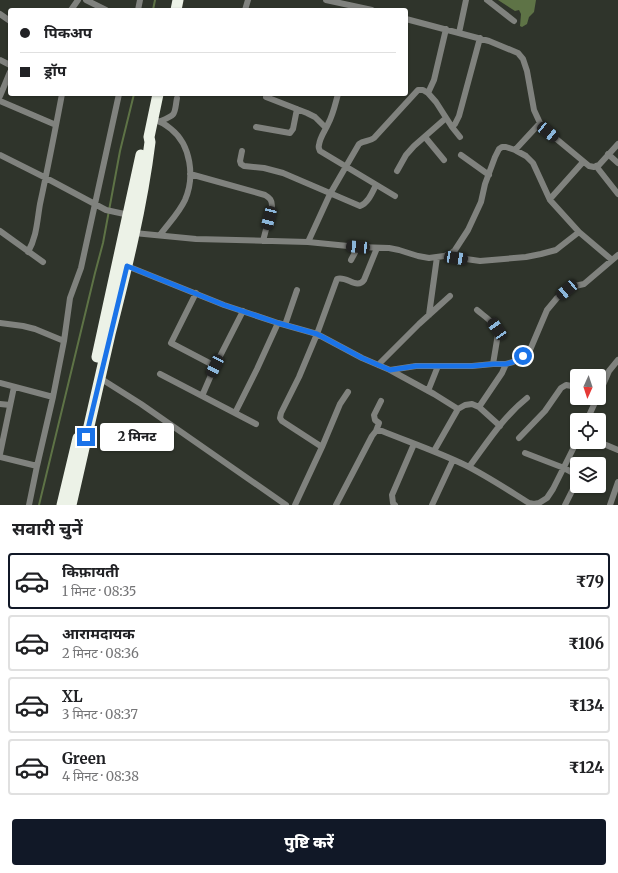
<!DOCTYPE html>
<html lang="hi">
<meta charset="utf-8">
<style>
body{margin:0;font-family:Merriweather,"Noto Sans Devanagari",serif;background:#f2f2f2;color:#202124;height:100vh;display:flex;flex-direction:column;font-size:15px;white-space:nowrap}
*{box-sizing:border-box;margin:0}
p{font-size:13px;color:#757577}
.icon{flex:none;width:22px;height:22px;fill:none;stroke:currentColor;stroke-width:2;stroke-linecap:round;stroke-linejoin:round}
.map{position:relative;height:505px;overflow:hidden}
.details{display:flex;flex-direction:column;background:#fff;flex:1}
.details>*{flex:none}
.top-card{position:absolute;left:8px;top:8px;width:400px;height:88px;border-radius:4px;box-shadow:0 1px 3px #0004;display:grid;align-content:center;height:88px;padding:0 12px;background:#fff}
.needle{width:26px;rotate:183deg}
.fabs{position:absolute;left:570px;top:369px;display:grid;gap:8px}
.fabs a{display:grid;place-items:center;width:36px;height:36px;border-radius:4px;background:#fff;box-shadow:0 1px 3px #0004;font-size:20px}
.end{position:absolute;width:18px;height:18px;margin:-9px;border:5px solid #1a73e8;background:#fff;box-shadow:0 0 0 2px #fff}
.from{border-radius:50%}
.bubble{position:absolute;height:28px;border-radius:4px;background:#fff;box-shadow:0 1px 3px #0004;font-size:13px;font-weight:800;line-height:28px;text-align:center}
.car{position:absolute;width:12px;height:24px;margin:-12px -6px;border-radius:5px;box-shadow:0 0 3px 1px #0007;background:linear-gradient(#222 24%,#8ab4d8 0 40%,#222 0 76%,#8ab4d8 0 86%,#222 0)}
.top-card b{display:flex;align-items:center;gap:14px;height:38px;font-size:15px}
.top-card b+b{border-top:1px solid #e0e0e0}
.top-card i{width:10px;height:10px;background:#202124}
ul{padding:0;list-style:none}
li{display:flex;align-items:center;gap:12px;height:56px;margin:0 8px 6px;padding:0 4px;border:2px solid #e0e0e0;border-radius:4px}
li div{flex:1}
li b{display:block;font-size:15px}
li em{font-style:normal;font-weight:800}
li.current{border-color:#111827}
li>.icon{width:36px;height:36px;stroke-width:1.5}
h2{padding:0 12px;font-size:18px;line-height:48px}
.action{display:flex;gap:8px;margin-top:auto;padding:8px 12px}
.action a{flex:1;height:46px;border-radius:4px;background:#111827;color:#fff;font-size:16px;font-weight:800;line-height:46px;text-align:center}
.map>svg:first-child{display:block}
</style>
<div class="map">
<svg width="618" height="505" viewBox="0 0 618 505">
<rect width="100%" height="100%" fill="#2f342b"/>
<path fill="#5e7346" d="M498 0H536L534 12 529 17 527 24 522 27 520 26 521 14 519 10 515 11Z"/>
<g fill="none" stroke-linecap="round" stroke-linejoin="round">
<path stroke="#5e7346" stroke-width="2" d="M153 10 155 0
M39 505 95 273 103 243 120 151 134 94"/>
<path stroke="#80827e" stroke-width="6" d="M86 0 106 10
M326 0 372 10
M487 0 514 21
M71 10 78 0
M138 10 140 0
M245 10 248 0
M0 14 10 21
M406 19 489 41 518 53 523 59 527 71 534 110 540 123 548 132 589 166 594 167 599 165 618 144
M459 33 466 0
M0 60 10 65
M428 93 434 80 446 29
M338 94C335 105 333 115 328 124 325 131 320 137 319 145 318 148 319 148 320 151L395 196
M0 96 10 72
M266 97 307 113 315 117 326 128
M0 101 56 125
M152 119C160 121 165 124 171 129 191 145 195 177 185 200 179 213 168 224 160 235
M161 121C177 114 174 115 177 98
M256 127 290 133 293 129 297 109
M452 127 455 124 459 116 480 38
M425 137 444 160
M515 150 540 123
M242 151 240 161 241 164 244 166 264 168 283 173 360 206C368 203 372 193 376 185
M608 154 618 163
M0 155 46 178 106 210 129 215
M461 155 489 175
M596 166 618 194
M397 171 406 155 414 146 446 118
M190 174 208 179 265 195C270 198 272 200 272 206L263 241
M550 199 583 162
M0 231 43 262
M134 233 196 239 308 242 358 247 389 248 399 250 418 256 429 258 444 256 450 254 455 250 468 230 481 202 485 184 495 157 499 149 502 147H506L515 150 526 156 533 163 550 200 579 232 612 260
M308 242 330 194 359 144C364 140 369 142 374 138L418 90H423L428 93 436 102 452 127 460 137
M28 252C37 236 37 221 40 204 48 167 55 131 62 94
M445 256 480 261 526 257 541 254 556 250 561 246 579 232
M351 260 358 247
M127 266 224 305 278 323 317 334 362 358 390 370 434 394 458 409
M196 293 171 343 215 366
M477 310C485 317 496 323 498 334L493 364
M429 315 437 257
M0 323 23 326 35 329 64 341
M285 325 297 290
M378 365 419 324 450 296
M390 370 416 366H472L493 364H506L513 362 523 356 530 350 547 310 557 298 567 290 575 286 584 284 618 255
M160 374 256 424
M99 379 103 380 141 404 286 505
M0 383 53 397
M428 391 438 366
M599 394 609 371 618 360
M202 396 215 366 243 311
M0 404 10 405
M479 407 502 373 506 364
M235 413 257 369 278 323
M587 420 597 398
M376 431 379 423 375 420 374 415 381 401
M519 438 545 411 561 388 566 385 577 387
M599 442 618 450
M322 447 282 421 280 418 281 413 299 377 317 334 337 279C346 275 357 290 364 280L377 248
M434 451 458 409 465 405 472 404 479 407 500 426
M525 453 564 468 577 475
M0 454 14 387
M0 457 37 466
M469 467C487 443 503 417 527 398
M29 505 37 466 53 397 64 341 70 298 81 268 119 94
M295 505 322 447 340 404 348 392
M336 505 372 436 376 431H382C409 442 438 452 465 465 487 476 508 490 529 503L534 504 539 503 547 498 553 489 577 441
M395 505 393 503 392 495 414 444
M432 505 453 460
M565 505 577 481
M610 505 618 482"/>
<path stroke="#ecf2e7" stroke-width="11" d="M176 10 178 0
M97 357 141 155
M62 505 78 438
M71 505C84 448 97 391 110 334 126 271 142 207 150 142L149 137 158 94"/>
</g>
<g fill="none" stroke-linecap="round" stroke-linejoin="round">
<path stroke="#1a73e8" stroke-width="5" d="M86 437 127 266 224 305 278 323 317 334 362 358 390 370 416 366H472L493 364H506L513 362 523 356"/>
</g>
</svg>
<div class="fabs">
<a><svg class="needle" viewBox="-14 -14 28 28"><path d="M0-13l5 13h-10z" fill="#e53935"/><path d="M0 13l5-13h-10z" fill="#757577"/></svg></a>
<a><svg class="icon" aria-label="locate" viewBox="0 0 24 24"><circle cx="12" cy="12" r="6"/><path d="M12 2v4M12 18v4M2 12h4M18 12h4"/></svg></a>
<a><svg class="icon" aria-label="layers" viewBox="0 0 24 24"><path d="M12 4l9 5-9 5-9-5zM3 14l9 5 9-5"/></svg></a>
</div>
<i class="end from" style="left:523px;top:356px"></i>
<i class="end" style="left:86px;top:437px"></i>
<div class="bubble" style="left:100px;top:423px;width:74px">2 मिनट</div>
<i class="car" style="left:548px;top:132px;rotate:129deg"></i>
<i class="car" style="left:269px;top:218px;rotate:194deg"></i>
<i class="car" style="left:358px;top:247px;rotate:275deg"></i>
<i class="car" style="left:456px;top:258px;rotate:99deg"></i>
<i class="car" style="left:567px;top:290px;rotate:230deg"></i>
<i class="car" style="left:497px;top:329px;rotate:326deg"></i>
<i class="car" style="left:215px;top:366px;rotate:206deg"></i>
<div class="top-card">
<b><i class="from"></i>पिकअप</b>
<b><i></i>ड्रॉप</b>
</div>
</div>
<section class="details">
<h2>सवारी चुनें</h2>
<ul>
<li class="current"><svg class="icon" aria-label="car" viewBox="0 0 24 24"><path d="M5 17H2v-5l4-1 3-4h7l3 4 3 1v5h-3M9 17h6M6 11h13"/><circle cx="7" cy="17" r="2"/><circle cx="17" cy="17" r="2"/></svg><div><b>किफ़ायती</b><p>1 मिनट · 08:35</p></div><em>₹79</em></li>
<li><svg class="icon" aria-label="car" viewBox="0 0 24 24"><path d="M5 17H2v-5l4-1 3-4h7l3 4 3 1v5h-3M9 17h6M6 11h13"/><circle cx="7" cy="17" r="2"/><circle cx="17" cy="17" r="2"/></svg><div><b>आरामदायक</b><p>2 मिनट · 08:36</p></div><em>₹106</em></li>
<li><svg class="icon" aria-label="car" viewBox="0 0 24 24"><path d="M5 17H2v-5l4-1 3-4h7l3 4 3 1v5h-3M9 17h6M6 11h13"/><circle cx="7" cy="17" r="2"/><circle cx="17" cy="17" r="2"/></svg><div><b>XL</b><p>3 मिनट · 08:37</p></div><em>₹134</em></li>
<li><svg class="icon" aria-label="car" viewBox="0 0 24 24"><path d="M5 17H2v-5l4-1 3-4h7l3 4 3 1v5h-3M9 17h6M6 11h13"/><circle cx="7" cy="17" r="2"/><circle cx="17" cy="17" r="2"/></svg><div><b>Green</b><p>4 मिनट · 08:38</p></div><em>₹124</em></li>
</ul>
<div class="action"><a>पुष्टि करें</a></div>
</section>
